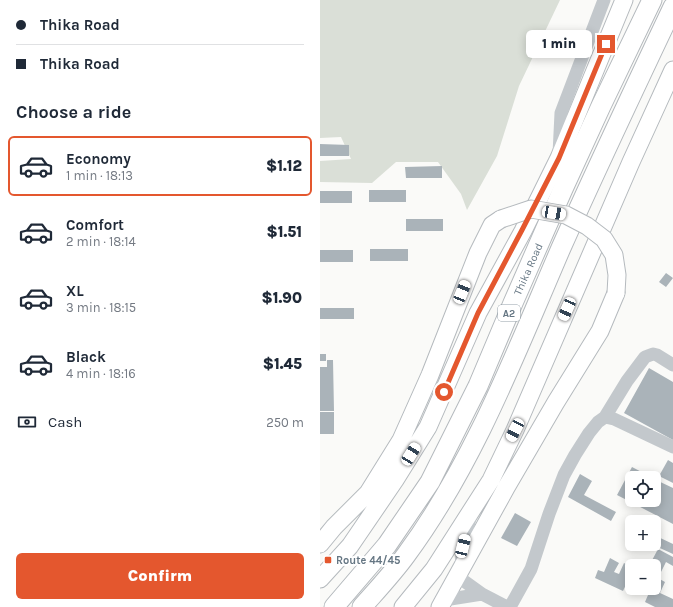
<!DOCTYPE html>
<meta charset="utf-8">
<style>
body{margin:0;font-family:Karla,sans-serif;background:#f6f6f7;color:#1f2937;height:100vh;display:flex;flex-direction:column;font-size:15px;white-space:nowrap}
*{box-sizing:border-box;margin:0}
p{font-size:13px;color:#747a83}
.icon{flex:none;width:22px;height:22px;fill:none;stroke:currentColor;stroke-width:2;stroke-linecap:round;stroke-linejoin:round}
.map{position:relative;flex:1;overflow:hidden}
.side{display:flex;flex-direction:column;background:#fff;width:320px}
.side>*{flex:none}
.top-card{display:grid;align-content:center;height:88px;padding:0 16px;background:#fff}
.fabs{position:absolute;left:305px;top:471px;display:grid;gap:8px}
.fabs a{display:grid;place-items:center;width:36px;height:36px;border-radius:6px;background:#fff;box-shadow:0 2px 10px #0003;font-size:20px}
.end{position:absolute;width:18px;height:18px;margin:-9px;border:5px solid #e4572e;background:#fff;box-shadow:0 0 0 2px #fff}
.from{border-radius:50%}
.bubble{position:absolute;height:28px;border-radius:6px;background:#fff;box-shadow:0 2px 10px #0003;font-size:13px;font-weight:800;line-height:28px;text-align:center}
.car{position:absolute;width:12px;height:24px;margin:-12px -6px;border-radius:5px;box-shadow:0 0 3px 1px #0007;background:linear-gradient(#fff 24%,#345 0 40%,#fff 0 76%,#345 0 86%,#fff 0)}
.top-card b{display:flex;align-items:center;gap:14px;height:38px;font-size:15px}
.top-card b+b{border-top:1px solid #e0e1e3}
.top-card i{width:10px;height:10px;background:#1f2937}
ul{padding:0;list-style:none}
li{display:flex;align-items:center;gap:12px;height:60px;margin:0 8px 6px;padding:0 8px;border:2px solid transparent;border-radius:6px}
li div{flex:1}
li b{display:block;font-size:15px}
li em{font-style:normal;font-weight:800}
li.active{border-color:#e4572e}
li>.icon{width:36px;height:36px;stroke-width:1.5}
h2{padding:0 16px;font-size:18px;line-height:48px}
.pay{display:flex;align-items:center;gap:10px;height:44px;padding:0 16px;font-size:15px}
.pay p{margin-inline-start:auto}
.action{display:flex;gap:8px;margin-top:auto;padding:8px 16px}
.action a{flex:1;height:46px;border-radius:6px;background:#e4572e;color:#fff;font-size:16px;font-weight:800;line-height:46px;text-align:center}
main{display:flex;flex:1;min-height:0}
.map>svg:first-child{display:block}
</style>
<main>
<section class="side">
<div class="top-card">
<b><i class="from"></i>Thika Road</b>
<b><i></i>Thika Road</b>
</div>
<h2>Choose a ride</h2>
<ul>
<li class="active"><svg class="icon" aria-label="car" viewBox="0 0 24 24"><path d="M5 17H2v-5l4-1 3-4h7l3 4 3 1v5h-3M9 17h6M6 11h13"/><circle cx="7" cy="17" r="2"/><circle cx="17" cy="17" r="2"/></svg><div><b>Economy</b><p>1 min · 18:13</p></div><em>$1.12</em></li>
<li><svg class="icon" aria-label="car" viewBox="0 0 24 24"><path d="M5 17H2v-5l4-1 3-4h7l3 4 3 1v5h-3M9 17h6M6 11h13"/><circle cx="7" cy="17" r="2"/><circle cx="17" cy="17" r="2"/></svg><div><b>Comfort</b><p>2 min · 18:14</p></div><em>$1.51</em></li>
<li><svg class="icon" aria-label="car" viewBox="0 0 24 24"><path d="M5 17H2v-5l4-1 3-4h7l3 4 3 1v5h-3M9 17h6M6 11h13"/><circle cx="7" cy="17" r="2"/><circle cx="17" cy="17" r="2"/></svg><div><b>XL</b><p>3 min · 18:15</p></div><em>$1.90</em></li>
<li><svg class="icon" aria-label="car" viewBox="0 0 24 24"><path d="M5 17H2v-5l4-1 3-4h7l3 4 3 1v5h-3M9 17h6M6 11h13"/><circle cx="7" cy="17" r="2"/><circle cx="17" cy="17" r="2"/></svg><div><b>Black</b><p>4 min · 18:16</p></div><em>$1.45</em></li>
</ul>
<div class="pay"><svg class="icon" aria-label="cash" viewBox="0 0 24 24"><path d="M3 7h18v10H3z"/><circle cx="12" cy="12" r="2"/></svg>Cash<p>250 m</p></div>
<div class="action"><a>Confirm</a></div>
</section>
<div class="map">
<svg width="353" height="607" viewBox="0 0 353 607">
<rect width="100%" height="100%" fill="#fafaf8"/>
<path fill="#dadfd7" d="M0 0H240L199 86 177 156 147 210 141 194 118 162H76L52 183 0 182V161L31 159 21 137 0 138Z"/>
<path fill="#aab3b9" d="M0 144 29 145V156H0Z
M122 166V178H86L85 167Z
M49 190H86V202H49Z
M0 191H32V203H0Z
M86 219H123V231H86Z
M50 249H88V261H50Z
M0 250H33V262H0Z
M346 273 353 278 346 287 339 282Z
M0 308H34V319H0Z
M0 354H6V361H0Z
M7 360H13L14 411H0V367H7Z
M329 368 353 382V440L304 413Z
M0 412H14V434H0Z
M348 460 353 463V483L339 476Z
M312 467 333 478H312V500H334V479L353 488V524L297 495Z
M260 474 272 481 264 495 296 512 291 521 248 497Z
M195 513 211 522 197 546 181 538Z
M334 535 353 544V554L331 544H334Z
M338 549 353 557V566L346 562 339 576 334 573V566H329Z
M290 558 299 563 294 572 299 574 304 563 312 567V572L303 591 275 578 278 570 284 572Z
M336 577 345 582 340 593 353 599V607H335L325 602 331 588H334V582Z"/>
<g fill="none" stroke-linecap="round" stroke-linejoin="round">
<g stroke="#b5babe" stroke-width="19">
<path id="major" d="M0 544 14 527 48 493 81 440 110 375 158 253 172 225 181 219
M0 579 30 546 75 480 108 427 158 313 203 231 239 158 304 0
M83 607 114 569 171 480 195 430 311 162 353 70
M120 607 187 486 236 402 280 331 296 293"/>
</g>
<g stroke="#b4b9bd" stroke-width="21">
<path id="highway" d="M14 607 67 545 110 482 158 386 193 303 243 189 281 106 332 0
M42 607C57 590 73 573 86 555 154 463 196 352 241 248 277 167 315 87 353 7"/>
</g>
<path stroke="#c3c8cc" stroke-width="13" d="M239 154 241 113 284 0
M285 417 307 381 325 357 333 354 337 355 353 365
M141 566 143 546 150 518
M137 576 162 594 187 607
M124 600 162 594
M190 607 211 569 229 514 244 475 255 455 269 433 278 422 285 417 294 419 353 447"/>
<use href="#major" stroke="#fff" stroke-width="17"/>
<use href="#highway" stroke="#fff" stroke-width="19"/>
<g stroke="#b5babe" stroke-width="19" stroke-linecap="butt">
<path id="major-bridge" d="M181 219 211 209 246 215 267 226 284 239 294 255 297 275 296 293"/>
</g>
<use href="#major-bridge" stroke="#fff" stroke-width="17"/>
</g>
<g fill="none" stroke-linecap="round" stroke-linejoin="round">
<path stroke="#e4572e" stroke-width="5" d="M124 392 158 313 202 230 239 158 286 44"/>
</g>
<rect fill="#e4572e" stroke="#fff" stroke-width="1.5" x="4" y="556" width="8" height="8" rx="2"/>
<g text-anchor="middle" stroke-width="4" stroke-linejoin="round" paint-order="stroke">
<rect fill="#fff" stroke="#939fa8" stroke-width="1" x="178" y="305" width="22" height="16" rx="3"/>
<g font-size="10" font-weight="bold" fill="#657683">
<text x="189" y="317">A2</text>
</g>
<g font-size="11" fill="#657683" stroke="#fff">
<text transform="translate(208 269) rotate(-66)" y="4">Thika Road</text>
</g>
<g font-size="11" font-weight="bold" fill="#657683" stroke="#fff" text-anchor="start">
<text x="16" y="564">Route 44/45</text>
</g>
</g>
</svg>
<div class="fabs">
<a><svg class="icon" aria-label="locate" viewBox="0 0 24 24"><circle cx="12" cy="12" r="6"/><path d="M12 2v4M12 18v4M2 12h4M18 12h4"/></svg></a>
<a>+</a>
<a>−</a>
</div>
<i class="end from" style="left:124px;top:392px"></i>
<i class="end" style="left:286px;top:44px"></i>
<div class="bubble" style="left:206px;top:30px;width:66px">1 min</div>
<i class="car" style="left:234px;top:213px;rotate:100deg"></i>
<i class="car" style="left:142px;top:292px;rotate:22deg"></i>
<i class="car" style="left:247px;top:309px;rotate:204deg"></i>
<i class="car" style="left:195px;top:430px;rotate:207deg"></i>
<i class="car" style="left:91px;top:454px;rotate:32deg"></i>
<i class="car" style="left:143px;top:546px;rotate:14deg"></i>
</div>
</main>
